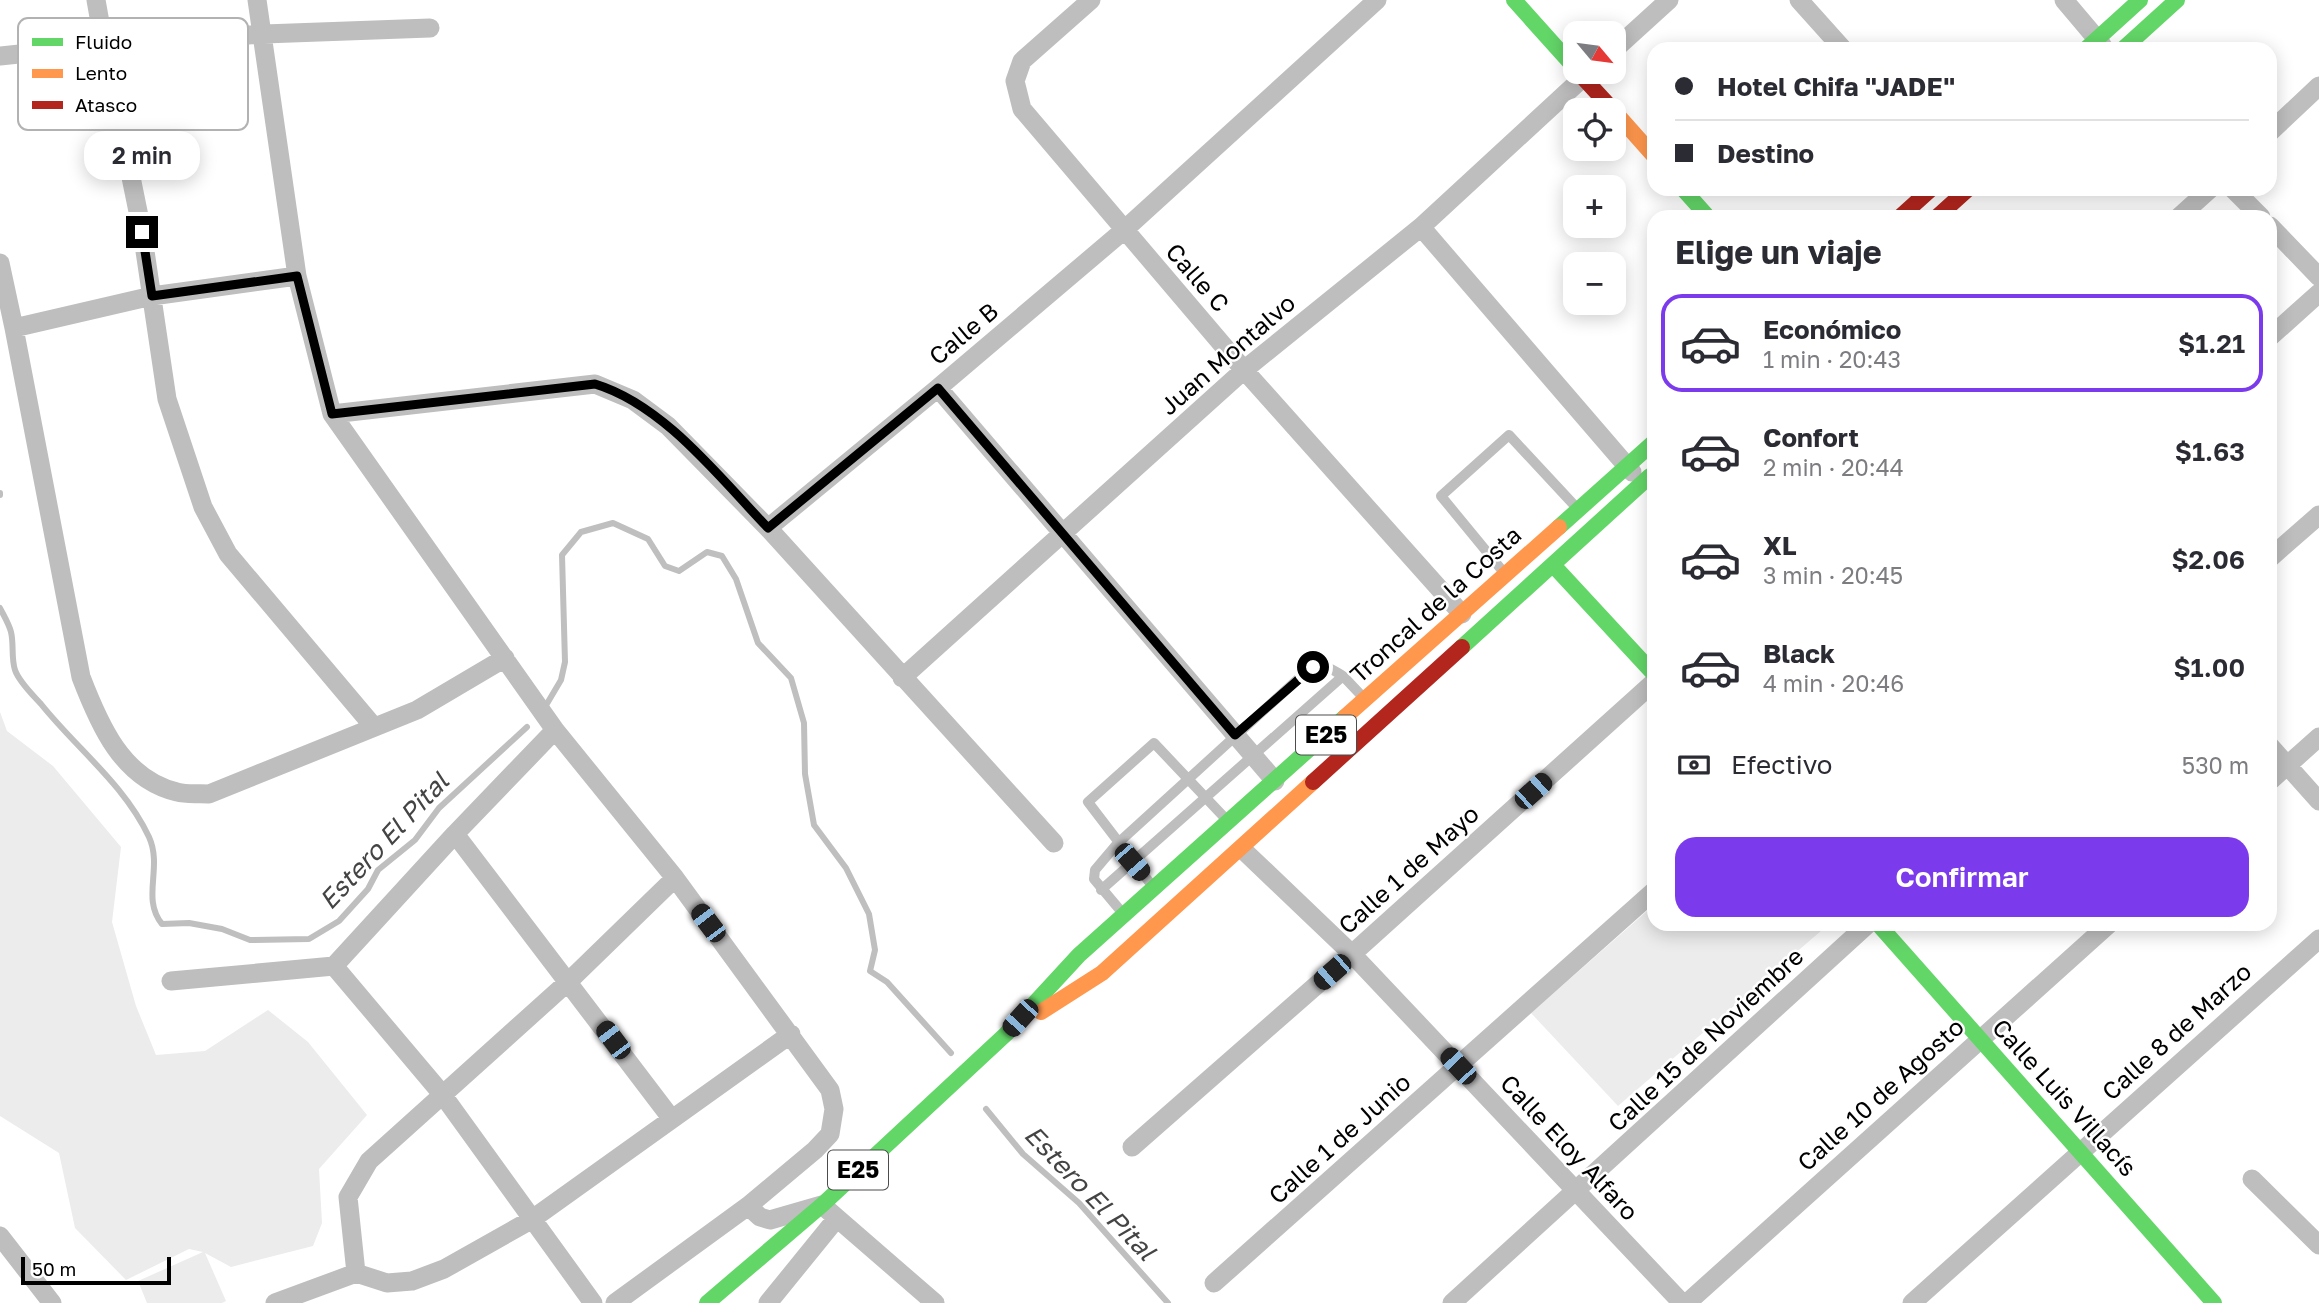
<!DOCTYPE html>
<html lang="es">
<meta charset="utf-8">
<style>
body{margin:0;font-family:"Golos Text",sans-serif;background:#f2f2f3;color:#2b2b33;height:100vh;display:flex;flex-direction:column;font-size:26px;white-space:nowrap}
*{box-sizing:border-box;margin:0}
p{font-size:23px;color:#7c7c81}
.icon{flex:none;width:38px;height:38px;fill:none;stroke:currentColor;stroke-width:2;stroke-linecap:round;stroke-linejoin:round}
.map{position:relative;flex:1;overflow:hidden}
.details{position:absolute;left:1647px;top:210px;width:630px;height:721px;display:flex;flex-direction:column;background:#fff;border-radius:21px;box-shadow:0 4px 18px #0003}
.details>*{flex:none}
.hud{position:absolute;left:1647px;top:42px;width:630px;height:154px;border-radius:21px;box-shadow:0 4px 18px #0003;display:grid;align-content:center;height:154px;padding:0 28px;background:#fff}
.needle{width:46px;rotate:119deg}
.fabs{position:absolute;left:1563px;top:21px;display:grid;gap:14px}
.fabs a{display:grid;place-items:center;width:63px;height:63px;border-radius:14px;background:#fff;box-shadow:0 4px 18px #0003;font-size:35px}
.scale{position:absolute;left:21px;bottom:18px;width:150px;box-sizing:border-box;padding-left:7px;border:4px solid #000;border-top:0;font-size:19px;line-height:24px;white-space:nowrap;color:#000;-webkit-text-stroke:5px #fff;paint-order:stroke}
.end{position:absolute;width:32px;height:32px;margin:-16px;border:9px solid #000;background:#fff;box-shadow:0 0 0 4px #fff}
.from{border-radius:50%}
.bubble{position:absolute;height:49px;border-radius:21px;background:#fff;box-shadow:0 4px 18px #0003;font-size:23px;font-weight:600;line-height:49px;text-align:center}
.car{position:absolute;width:21px;height:42px;margin:-21px -10px;border-radius:9px;box-shadow:0 0 5px 2px #0007;background:linear-gradient(#222 24%,#8ab4d8 0 40%,#222 0 76%,#8ab4d8 0 86%,#222 0)}
.hud b{display:flex;align-items:center;gap:24px;height:66px;font-size:26px}
.hud b+b{border-top:2px solid #e1e1e2}
.hud i{width:18px;height:18px;background:#2b2b33}
ul{padding:0;list-style:none}
li{display:flex;align-items:center;gap:21px;height:98px;margin:0 14px 10px;padding:0 14px;border:4px solid transparent;border-radius:21px}
li div{flex:1}
li b{display:block;font-size:26px}
li em{font-style:normal;font-weight:600}
li.active{border-color:#7c3aed}
li>.icon{width:63px;height:63px;stroke-width:1.5}
h2{padding:0 28px;font-size:32px;line-height:84px}
.pay{display:flex;align-items:center;gap:18px;height:77px;padding:0 28px;font-size:26px}
.pay p{margin-inline-start:auto}
.button{display:flex;gap:14px;margin-top:auto;padding:14px 28px}
.button a{flex:1;height:80px;border-radius:21px;background:#7c3aed;color:#fff;font-size:28px;font-weight:600;line-height:80px;text-align:center}
.map>svg:first-child{display:block}
</style>
<div class="map">
<svg width="2319" height="1303" viewBox="0 0 2319 1303">
<rect width="100%" height="100%" fill="#fff"/>
<path fill="#ececec" d="M0 712 7 731 53 766 121 847 112 922 136 1006 156 1055 205 1051 268 1010 308 1042 367 1115 319 1169 322 1223 313 1246 231 1267 205 1253 226 1301 222 1303H147L138 1281 203 1252 189 1249 126 1280 75 1228 59 1153 0 1116Z
M1654 905V924H1829L1618 1106 1531 1013Z"/>
<g fill="none" stroke-linecap="round" stroke-linejoin="round">
<path stroke="#bfbfbf" stroke-width="6" d="M0 493V495
M0 608C4 616 9 624 11 632 14 644 11 658 15 670 19 682 33 695 41 704 77 749 124 784 149 837 163 868 141 898 162 924L189 923 222 929 250 940 309 939 339 921 368 889 378 870 415 840 439 808 527 727
M545 707 561 680 565 662 562 555 581 532 613 523 648 539 665 566 679 571 707 552 722 556 736 579 758 643 791 678 804 723 805 774 814 825 846 868 869 914 875 950 870 971 887 982 951 1053
M986 1109 1023 1154 1079 1203 1168 1303"/>
<path stroke="#bebebe" stroke-width="10" d="M1501 569 1441 496 1509 435 1575 506
M1150 883 1088 802 1154 743 1224 817
M1101 890 1343 676 1360 694
M1120 910 1094 879 1095 870 1117 844 1308 670C1322 661 1331 669 1343 676"/>
<path stroke="#bebebe" stroke-width="19" d="M257 0 297 276 332 414 555 730 675 878 830 1090 834 1109 830 1134 815 1150 748 1206 615 1303
M1091 0 1022 61 1015 81 1022 109 1244 370 1462 614
M1799 0 1843 49
M2064 0 2102 45
M1614 50 1669 0
M0 56 104 45 96 0
M2270 132 2319 86
M2233 189 2261 217
M2179 217 2210 189
M2270 226 2319 277
M1421 227 1632 472
M0 263 14 328
M297 276 152 296 14 328 81 677C99 724 122 779 177 792 187 795 199 793 209 794L417 710 505 658
M2270 337 2319 293
M332 414 595 384 633 400 668 426 768 528 1054 843
M768 528 938 388
M2270 558 2319 515
M902 678 1244 370 1421 227 1589 72
M374 727 228 554 203 507 167 399 142 231 104 45 264 34 430 28
M555 730 455 834 671 1118
M2270 746 2319 801
M1275 781 938 388 1123 231 1377 0
M2270 781 2319 737
M1242 849 1352 954 1682 1303
M334 966 455 834
M171 981 334 966 442 1094 593 1303
M1132 1147 1352 954 1654 682
M2252 1179 2319 1245
M748 1206 760 1217 770 1220 822 1205 935 1303
M0 1236 52 1303
M356 1273 348 1197 369 1161 569 981 675 878
M1214 1283 1654 891
M275 1303 356 1273 387 1283 412 1281 444 1269 531 1220 791 1034
M768 1303 837 1218
M1452 1303 1868 924
M1687 1303 2109 924
M1912 1303 2319 939"/>
<path stroke="#63d668" stroke-width="16" d="M1514 0 1575 68
M2086 49 2140 0
M2123 49 2177 0
M1683 189 1708 217
M1559 527 1654 442
M1554 566 1654 674
M1462 647 1650 476
M1878 924 2214 1303
M707 1303 822 1205 1006 1034 1079 955 1345 717"/>
<path stroke="#ff974d" stroke-width="16" d="M1614 111 1654 156
M1345 717 1559 527
M1041 1012 1102 973 1313 782"/>
<path stroke="#b3261e" stroke-width="16" d="M1578 72 1613 110
M1900 217 1931 189
M1937 217 1968 189
M1313 782 1462 647"/>
</g>
<g fill="none" stroke-linecap="round" stroke-linejoin="round">
<path stroke="#000" stroke-width="9" d="M142 232 152 296 297 276 332 414 595 384C664 405 719 477 768 528L938 388 1235 735 1313 667"/>
</g>
<g text-anchor="middle" stroke-width="5" stroke-linejoin="round" paint-order="stroke">
<g fill="#fff" stroke="#4c4c4c" stroke-width="2">
<rect x="1296" y="715.5" width="60" height="39" rx="5"/>
<rect x="828" y="1150.5" width="60" height="39" rx="5"/>
</g>
<g font-size="23" font-weight="bold" fill="#000">
<text x="1326" y="743">E25</text>
<text x="858" y="1178">E25</text>
</g>
<g font-size="24" fill="#000" stroke="#fff">
<text transform="translate(1197 278) rotate(49)" y="8">Calle C</text>
<text transform="translate(964 334) rotate(-40)" y="8">Calle B</text>
<text transform="translate(1228 355) rotate(-41)" y="8">Juan Montalvo</text>
<text transform="translate(1436 605) rotate(-42)" y="8">Troncal de la Costa</text>
<text transform="translate(1409 870) rotate(-42)" y="8">Calle 1 de Mayo</text>
<text transform="translate(2177 1032) rotate(-42)" y="8">Calle 8 de Marzo</text>
<text transform="translate(1706 1040) rotate(-43)" y="8">Calle 15 de Noviembre</text>
<text transform="translate(1881 1095) rotate(-42)" y="8">Calle 10 de Agosto</text>
<text transform="translate(2064 1098) rotate(48)" y="8">Calle Luis Villacís</text>
<text transform="translate(1340 1139) rotate(-42)" y="8">Calle 1 de Junio</text>
<text transform="translate(1569 1148) rotate(47)" y="8">Calle Eloy Alfaro</text>
</g>
<g font-size="26" font-style="italic" fill="#444" stroke="#fff">
<text transform="translate(384 841) rotate(-47)" y="9">Estero El Pital</text>
<text transform="translate(1090 1193) rotate(46)" y="9">Estero El Pital</text>
</g>
</g>
<rect x="18" y="18" width="230" height="112" rx="10" fill="#fff" stroke="#b2b2b2" stroke-width="2"/>
<rect x="32" y="38" width="31" height="8" fill="#63d668"/>
<rect x="32" y="69" width="31" height="9" fill="#ff974d"/>
<rect x="32" y="101" width="31" height="8" fill="#b3261e"/>
<g font-size="19" fill="#000">
<text x="75" y="49">Fluido</text>
<text x="75" y="80">Lento</text>
<text x="75" y="112">Atasco</text>
</g>
</svg>
<div class="fabs">
<a><svg class="needle" viewBox="-14 -14 28 28"><path d="M0-13l5 13h-10z" fill="#e53935"/><path d="M0 13l5-13h-10z" fill="#7c7c81"/></svg></a>
<a><svg class="icon" aria-label="locate" viewBox="0 0 24 24"><circle cx="12" cy="12" r="6"/><path d="M12 2v4M12 18v4M2 12h4M18 12h4"/></svg></a>
<a>+</a>
<a>−</a>
</div>
<div class="scale">50 m</div>
<i class="end from" style="left:1313px;top:667px"></i>
<i class="end" style="left:142px;top:232px"></i>
<div class="bubble" style="left:84px;top:131px;width:116px">2 min</div>
<i class="car" style="left:1533px;top:791px;rotate:48deg"></i>
<i class="car" style="left:1132px;top:862px;rotate:139deg"></i>
<i class="car" style="left:708px;top:923px;rotate:323deg"></i>
<i class="car" style="left:1332px;top:972px;rotate:229deg"></i>
<i class="car" style="left:1020px;top:1018px;rotate:222deg"></i>
<i class="car" style="left:613px;top:1040px;rotate:323deg"></i>
<i class="car" style="left:1458px;top:1066px;rotate:317deg"></i>
<div class="hud">
<b><i class="from"></i>Hotel Chifa &quot;JADE&quot;</b>
<b><i></i>Destino</b>
</div>
<section class="details">
<h2>Elige un viaje</h2>
<ul>
<li class="active"><svg class="icon" aria-label="car" viewBox="0 0 24 24"><path d="M5 17H2v-5l4-1 3-4h7l3 4 3 1v5h-3M9 17h6M6 11h13"/><circle cx="7" cy="17" r="2"/><circle cx="17" cy="17" r="2"/></svg><div><b>Económico</b><p>1 min · 20:43</p></div><em>$1.21</em></li>
<li><svg class="icon" aria-label="car" viewBox="0 0 24 24"><path d="M5 17H2v-5l4-1 3-4h7l3 4 3 1v5h-3M9 17h6M6 11h13"/><circle cx="7" cy="17" r="2"/><circle cx="17" cy="17" r="2"/></svg><div><b>Confort</b><p>2 min · 20:44</p></div><em>$1.63</em></li>
<li><svg class="icon" aria-label="car" viewBox="0 0 24 24"><path d="M5 17H2v-5l4-1 3-4h7l3 4 3 1v5h-3M9 17h6M6 11h13"/><circle cx="7" cy="17" r="2"/><circle cx="17" cy="17" r="2"/></svg><div><b>XL</b><p>3 min · 20:45</p></div><em>$2.06</em></li>
<li><svg class="icon" aria-label="car" viewBox="0 0 24 24"><path d="M5 17H2v-5l4-1 3-4h7l3 4 3 1v5h-3M9 17h6M6 11h13"/><circle cx="7" cy="17" r="2"/><circle cx="17" cy="17" r="2"/></svg><div><b>Black</b><p>4 min · 20:46</p></div><em>$1.00</em></li>
</ul>
<div class="pay"><svg class="icon" aria-label="cash" viewBox="0 0 24 24"><path d="M3 7h18v10H3z"/><circle cx="12" cy="12" r="2"/></svg>Efectivo<p>530 m</p></div>
<div class="button"><a>Confirmar</a></div>
</section>
</div>
